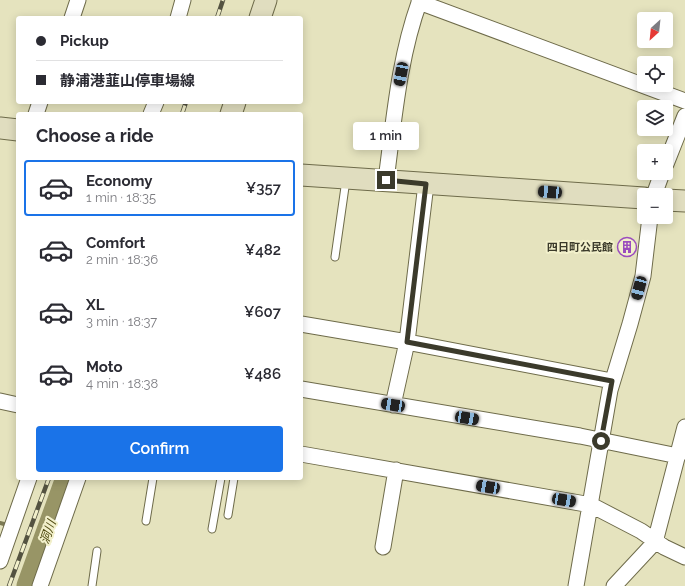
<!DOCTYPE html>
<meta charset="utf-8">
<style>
body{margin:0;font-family:Raleway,"Noto Sans JP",sans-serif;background:#f2f2f3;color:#2b2b33;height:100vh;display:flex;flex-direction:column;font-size:15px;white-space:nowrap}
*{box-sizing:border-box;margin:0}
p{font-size:13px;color:#7c7c81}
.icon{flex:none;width:22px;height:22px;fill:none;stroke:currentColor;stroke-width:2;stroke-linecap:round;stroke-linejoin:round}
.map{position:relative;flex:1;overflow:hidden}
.panel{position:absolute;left:16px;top:112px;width:287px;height:368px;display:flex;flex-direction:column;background:#fff;border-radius:4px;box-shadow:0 2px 10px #0003}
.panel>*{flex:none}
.guide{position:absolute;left:16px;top:16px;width:287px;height:88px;border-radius:4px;box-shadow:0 2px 10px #0003;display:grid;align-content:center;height:88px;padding:0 20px;background:#fff}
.needle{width:26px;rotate:207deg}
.buttons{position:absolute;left:637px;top:12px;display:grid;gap:8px}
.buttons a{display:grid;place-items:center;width:36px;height:36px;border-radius:4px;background:#fff;box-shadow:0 2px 10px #0003;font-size:20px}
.end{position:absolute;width:18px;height:18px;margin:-9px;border:5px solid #3b3a2b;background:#fff;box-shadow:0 0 0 2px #fff}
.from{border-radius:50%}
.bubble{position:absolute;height:28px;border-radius:4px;background:#fff;box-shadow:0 2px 10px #0003;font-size:13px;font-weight:600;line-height:28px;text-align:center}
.car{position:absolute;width:12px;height:24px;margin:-12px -6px;border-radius:5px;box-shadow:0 0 3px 1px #0007;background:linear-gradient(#222 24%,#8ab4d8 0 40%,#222 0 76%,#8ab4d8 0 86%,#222 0)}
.guide b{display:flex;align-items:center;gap:14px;height:38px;font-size:15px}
.guide b+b{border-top:1px solid #e1e1e2}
.guide i{width:10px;height:10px;background:#2b2b33}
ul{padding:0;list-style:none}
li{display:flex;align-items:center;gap:12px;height:56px;margin:0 8px 6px;padding:0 12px;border:2px solid transparent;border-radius:4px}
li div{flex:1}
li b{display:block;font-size:15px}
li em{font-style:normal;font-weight:600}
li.active{border-color:#1a73e8}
li>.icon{width:36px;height:36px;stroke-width:1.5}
h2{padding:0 20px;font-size:18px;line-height:48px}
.cta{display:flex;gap:8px;margin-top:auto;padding:8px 20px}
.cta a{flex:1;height:46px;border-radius:4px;background:#1a73e8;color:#fff;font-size:16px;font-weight:600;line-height:46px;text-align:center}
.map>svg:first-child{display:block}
</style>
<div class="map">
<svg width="685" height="586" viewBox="0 0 685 586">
<rect width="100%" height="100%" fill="#e5e3be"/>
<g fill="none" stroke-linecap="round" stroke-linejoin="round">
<path stroke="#7c7a54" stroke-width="4" d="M0 523 4 524"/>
<path stroke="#989566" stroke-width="25" d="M29 586 68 478"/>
<g stroke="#6e6b4a" stroke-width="9">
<path id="lane" d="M335 257 346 180
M228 515 234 478
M146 521 153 478
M212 529 221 478
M92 586 97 551"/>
</g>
<g stroke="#6e6b4a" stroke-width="17">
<path id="street" d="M419 2 685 101
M72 18 78 0
M178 18 183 0
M36 114 40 102
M151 114 156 102
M666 164 685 116
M386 180C394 120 399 57 420 0
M654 195 662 173
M301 324 407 342 612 381
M301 389 580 436 678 456
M0 401 18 405
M393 405 407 342 426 184
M301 454 591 505 641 531 664 547 685 557
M383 547 396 470
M0 561 29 478
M40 586 78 478
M576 586 610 390 630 324 643 276 650 217
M614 586 655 542 685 427"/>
</g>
<g stroke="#6e6b4a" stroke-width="23">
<path id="secondary" d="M260 18 266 0
M231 114 235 102
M0 128 18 130
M301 175 644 198
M666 200 685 201"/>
</g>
<use href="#lane" stroke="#fff" stroke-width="7"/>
<use href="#street" stroke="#fff" stroke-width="15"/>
<use href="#secondary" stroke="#e0ddbf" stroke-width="21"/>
<g stroke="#545341" stroke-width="4.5">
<path id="rail" d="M217 18 223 0
M182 114 186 102
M9 586 49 478"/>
</g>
<use href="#rail" stroke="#f2f0cb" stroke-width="3" stroke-dasharray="9" stroke-linecap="butt"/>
</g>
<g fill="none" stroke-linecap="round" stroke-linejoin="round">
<path stroke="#3b3a2b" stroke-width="5" d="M386 180 426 184 407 342 612 381 601 441"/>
</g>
<defs>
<g id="building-ring" transform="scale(1)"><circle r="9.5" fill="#f2f0cb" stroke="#9b4dbe" stroke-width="1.5"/><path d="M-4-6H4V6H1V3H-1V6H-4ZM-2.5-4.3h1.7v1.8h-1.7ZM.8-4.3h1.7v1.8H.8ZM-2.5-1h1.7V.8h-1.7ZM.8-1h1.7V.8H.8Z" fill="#9b4dbe"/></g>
</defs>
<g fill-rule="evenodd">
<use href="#building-ring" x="627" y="247"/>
</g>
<g text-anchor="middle" stroke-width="4" stroke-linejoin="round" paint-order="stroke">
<g font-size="11" font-weight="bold" fill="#3b3a2b" stroke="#f2f0cb" text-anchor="end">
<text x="613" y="251">四日町公民館</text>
</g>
<g font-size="12" font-style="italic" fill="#524d15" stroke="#f2f0cb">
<text transform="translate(48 532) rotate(-70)" y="4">洞川</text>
</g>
</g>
</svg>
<div class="buttons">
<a><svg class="needle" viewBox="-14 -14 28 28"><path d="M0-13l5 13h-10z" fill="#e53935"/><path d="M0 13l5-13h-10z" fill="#7c7c81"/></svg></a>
<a><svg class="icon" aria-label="locate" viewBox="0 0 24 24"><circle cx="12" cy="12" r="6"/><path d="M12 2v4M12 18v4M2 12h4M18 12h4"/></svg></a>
<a><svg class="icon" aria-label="layers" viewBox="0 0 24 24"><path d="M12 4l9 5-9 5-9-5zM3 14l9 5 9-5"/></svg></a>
<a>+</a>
<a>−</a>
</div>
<i class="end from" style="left:601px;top:441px"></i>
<i class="end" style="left:386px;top:180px"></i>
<div class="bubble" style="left:353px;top:122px;width:66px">1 min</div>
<i class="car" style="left:401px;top:74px;rotate:191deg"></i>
<i class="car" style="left:550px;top:192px;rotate:274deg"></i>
<i class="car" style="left:639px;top:288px;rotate:195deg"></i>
<i class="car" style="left:393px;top:405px;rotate:279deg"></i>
<i class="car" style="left:467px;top:418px;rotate:100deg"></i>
<i class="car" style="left:488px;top:487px;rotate:280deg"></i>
<i class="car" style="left:564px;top:500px;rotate:100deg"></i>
<div class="guide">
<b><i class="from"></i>Pickup</b>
<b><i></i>静浦港韮山停車場線</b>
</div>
<section class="panel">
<h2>Choose a ride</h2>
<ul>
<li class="active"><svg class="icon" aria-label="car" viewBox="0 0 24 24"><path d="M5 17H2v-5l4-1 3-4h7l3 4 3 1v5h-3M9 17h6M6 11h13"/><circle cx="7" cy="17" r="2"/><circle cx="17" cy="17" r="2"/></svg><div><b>Economy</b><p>1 min · 18:35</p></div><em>¥357</em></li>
<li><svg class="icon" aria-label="car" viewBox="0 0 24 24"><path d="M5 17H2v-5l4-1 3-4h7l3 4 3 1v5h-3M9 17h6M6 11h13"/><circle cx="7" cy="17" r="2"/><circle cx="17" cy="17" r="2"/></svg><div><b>Comfort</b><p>2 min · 18:36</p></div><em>¥482</em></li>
<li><svg class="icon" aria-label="car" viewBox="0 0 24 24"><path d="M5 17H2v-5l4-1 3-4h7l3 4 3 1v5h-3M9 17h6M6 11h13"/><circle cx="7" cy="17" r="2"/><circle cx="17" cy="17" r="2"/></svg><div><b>XL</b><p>3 min · 18:37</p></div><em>¥607</em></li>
<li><svg class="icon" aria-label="car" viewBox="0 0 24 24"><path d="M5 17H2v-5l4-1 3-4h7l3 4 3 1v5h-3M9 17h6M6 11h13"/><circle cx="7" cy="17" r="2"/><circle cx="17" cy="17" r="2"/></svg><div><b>Moto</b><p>4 min · 18:38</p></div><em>¥486</em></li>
</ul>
<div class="cta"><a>Confirm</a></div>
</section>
</div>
